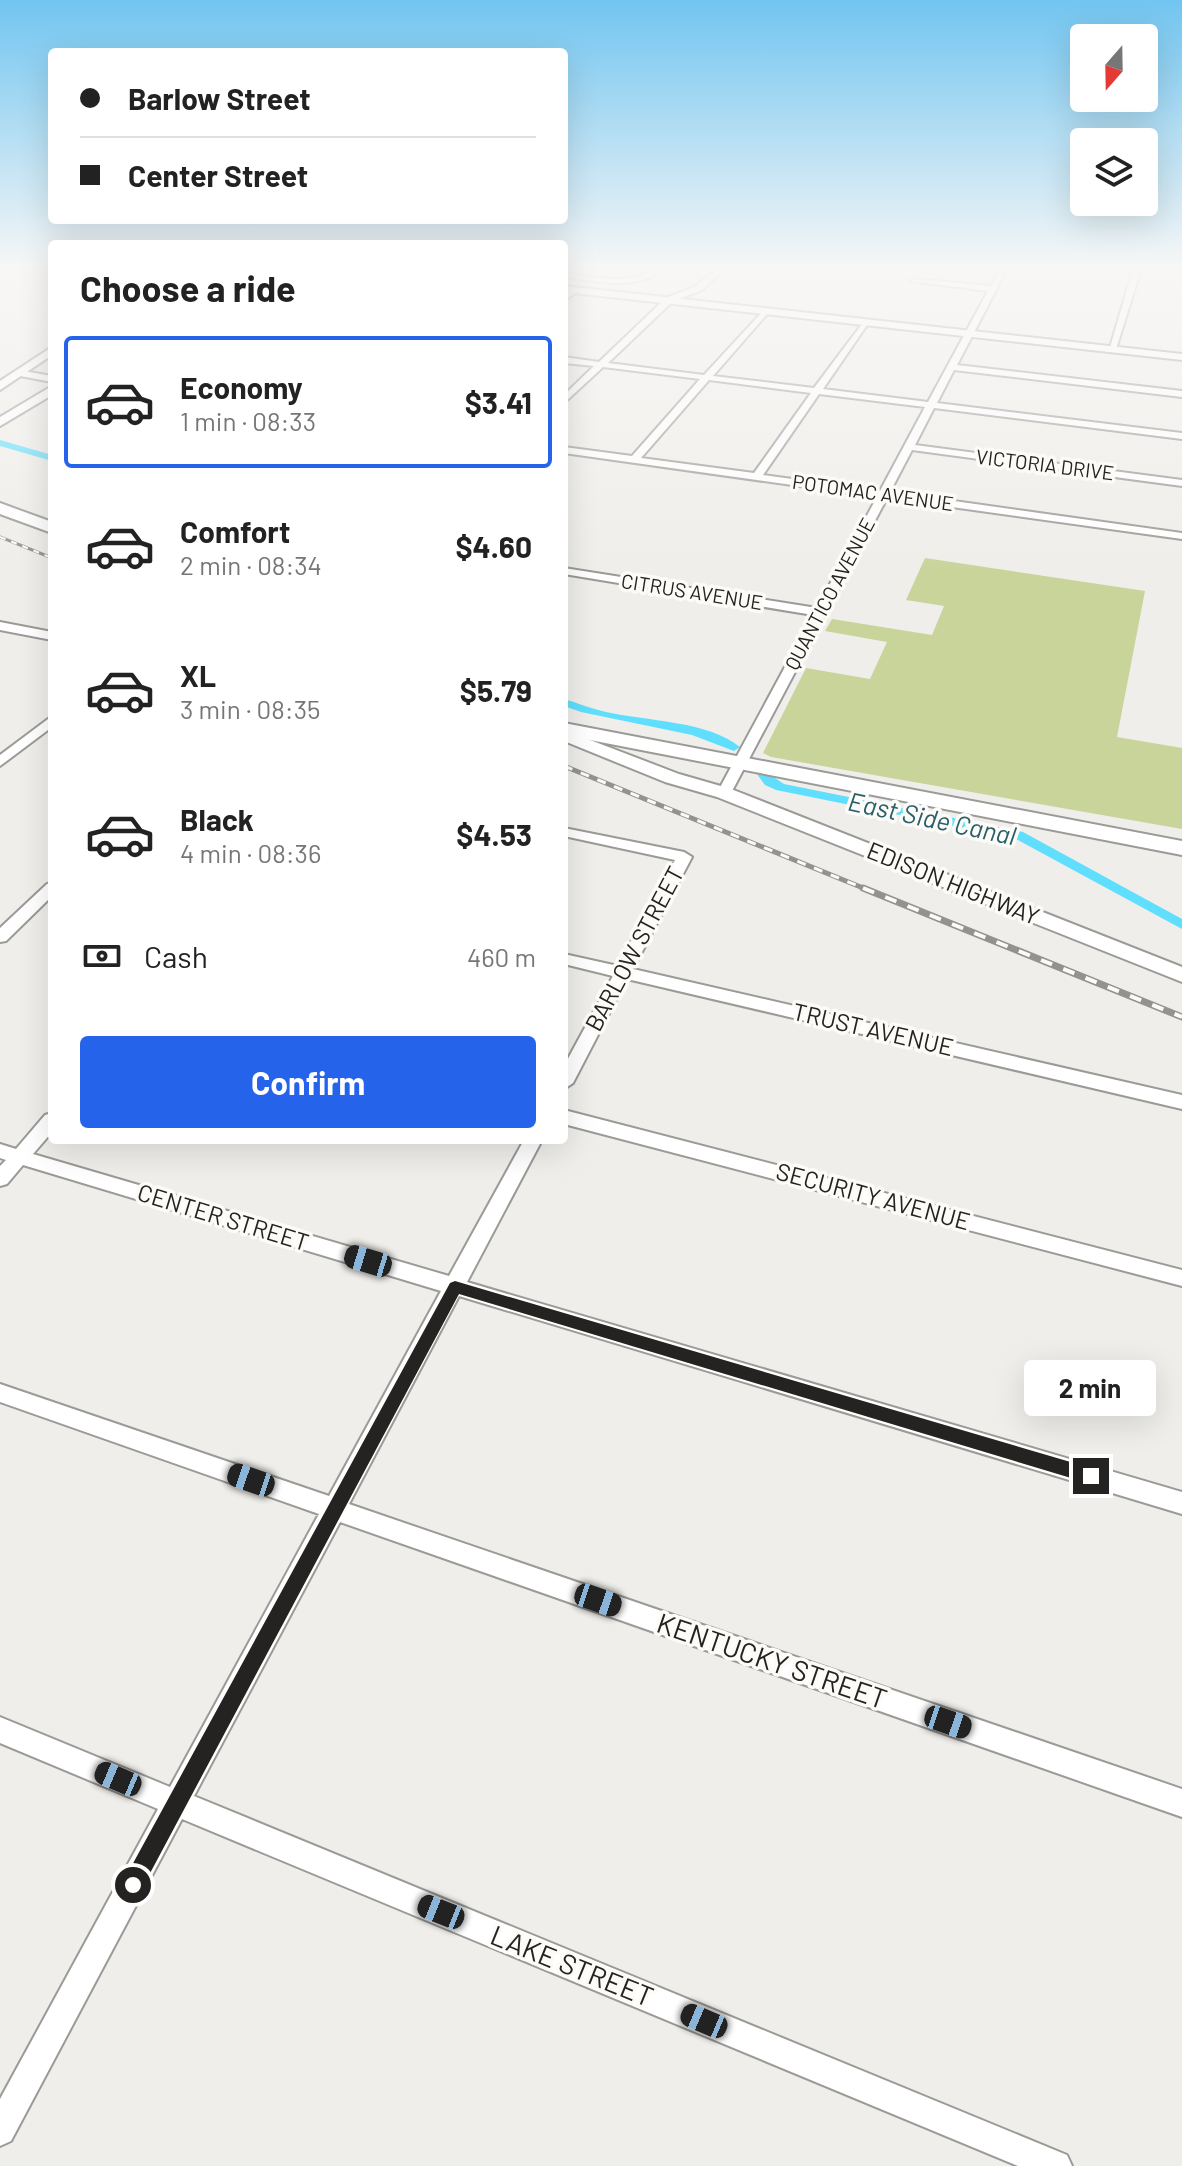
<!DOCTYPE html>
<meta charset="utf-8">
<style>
body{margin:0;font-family:Barlow,sans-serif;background:#f6f6f6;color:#222;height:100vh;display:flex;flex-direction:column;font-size:30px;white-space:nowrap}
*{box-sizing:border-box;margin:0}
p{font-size:26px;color:#767676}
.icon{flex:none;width:44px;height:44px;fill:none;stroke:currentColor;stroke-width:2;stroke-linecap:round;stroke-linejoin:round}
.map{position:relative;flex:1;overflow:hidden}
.drawer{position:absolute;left:48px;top:240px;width:520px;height:904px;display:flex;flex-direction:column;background:#fff;border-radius:8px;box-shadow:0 8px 32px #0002}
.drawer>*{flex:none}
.guide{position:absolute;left:48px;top:48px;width:520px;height:176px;border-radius:8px;box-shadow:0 8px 32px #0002;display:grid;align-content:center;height:176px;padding:0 32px;background:#fff}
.needle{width:52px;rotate:200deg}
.fabs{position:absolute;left:1070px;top:24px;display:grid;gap:16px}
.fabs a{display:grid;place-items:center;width:88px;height:88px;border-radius:8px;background:#fff;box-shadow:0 8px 32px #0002;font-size:40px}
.end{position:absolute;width:36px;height:36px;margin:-18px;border:10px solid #242322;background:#fff;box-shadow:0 0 0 4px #fff}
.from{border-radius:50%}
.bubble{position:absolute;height:56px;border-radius:8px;background:#fff;box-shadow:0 8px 32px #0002;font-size:26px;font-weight:700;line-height:56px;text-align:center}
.car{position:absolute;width:24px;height:48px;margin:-24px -12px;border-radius:10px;box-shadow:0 0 6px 2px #0007;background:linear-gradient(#222 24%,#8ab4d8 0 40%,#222 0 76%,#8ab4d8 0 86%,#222 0)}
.guide b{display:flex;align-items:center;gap:28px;height:76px;font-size:30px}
.guide b+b{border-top:2px solid #e0e0e0}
.guide i{width:20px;height:20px;background:#222}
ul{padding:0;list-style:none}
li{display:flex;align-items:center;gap:24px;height:132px;margin:0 16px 12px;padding:0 16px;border:4px solid transparent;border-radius:8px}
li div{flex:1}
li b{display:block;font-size:30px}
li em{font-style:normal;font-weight:700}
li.on{border-color:#2563eb}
li>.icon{width:72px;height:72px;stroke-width:1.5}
h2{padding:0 32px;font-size:36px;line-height:96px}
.pay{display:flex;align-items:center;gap:20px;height:88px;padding:0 32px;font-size:30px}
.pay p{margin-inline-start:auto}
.button{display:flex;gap:16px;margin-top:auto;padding:16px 32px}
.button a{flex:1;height:92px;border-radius:8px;background:#2563eb;color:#fff;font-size:32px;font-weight:700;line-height:92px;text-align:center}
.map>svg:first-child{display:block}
</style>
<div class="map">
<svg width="1182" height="2166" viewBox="0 0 1182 2166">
<rect width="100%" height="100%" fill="#efeeea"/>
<path fill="#c9d49b" d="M925 558 1145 591 1117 737 1182 748V829L771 757 763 753 806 668 870 679 887 642 825 631 832 619 932 635 944 606 906 600Z"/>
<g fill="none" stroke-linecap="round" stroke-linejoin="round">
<path fill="#5fdffd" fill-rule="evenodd" d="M0 440 52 455V461L0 446Z
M564 699C578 703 592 709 606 712 645 721 709 721 740 747L734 751 692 735 581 712 564 706Z
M763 770 784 784 1023 832 1182 919V929L1014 838 776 790 765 785 757 774Z"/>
<g stroke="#9b9a97" stroke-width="4">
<path id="street" d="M655 269H663C635 292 597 281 564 277V273C594 277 627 286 655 269Z
M717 269H725L702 290 672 302 608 363 704 375 765 309 768 313 713 376 814 388 865 320 869 322 823 389 928 402 988 291 910 281 914 279 991 286 1001 269H1007L957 365 1182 391V397L954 370 937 403 1182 433V439L934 408 915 445 1182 480V486L912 450 890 492 1182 533V539L887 498 731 793 729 796H719L717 793 813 615 564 574V568L817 608 877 497 564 453V447L632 456 700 379 603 367 564 403V395L594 366 564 363V357L599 362 666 298 696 286ZM709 380 811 393 754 473 641 458ZM819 394 925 407 880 491 763 475Z
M1133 269H1141L1116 349 1109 351Z
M572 288 579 290 564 301V295Z
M18 370 52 376V382L15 375Z
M0 622 52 632V640L0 630Z
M52 716V727L0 766V755Z
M564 828 684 852 692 857 633 969 1182 1095V1109L627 979 573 1083 564 1089V1066L613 976 564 964V954L618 966 675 860 564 836Z
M52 882V896L6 941 0 942V928L47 884Z
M564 1110 1182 1270V1286L564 1124Z
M52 1113V1132L33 1154 449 1276 524 1140H542L467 1282 1182 1492V1514L459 1296 349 1504 1182 1789V1817L340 1522 194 1796 1067 2155 1072 2166H1018L182 1819 11 2141 0 2146V2099L158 1809 0 1743V1717L170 1787 319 1514 0 1402V1384L329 1496 441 1291 23 1165 7 1184 0 1186V1166L6 1160 0 1158V1144L16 1149 45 1115Z"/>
</g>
<g stroke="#9b9a97" stroke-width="4">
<path id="secondary" d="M564 286 1182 354V360L564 292Z
M52 347V355L0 390V381Z
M52 386V395L0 426V417Z
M564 730 679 774 731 789 1182 967V982L717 797 665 782 564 741Z"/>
</g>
<g stroke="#9b9a97" stroke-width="4">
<path id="primary" d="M0 503 52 522V533L0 514Z
M564 723 1182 841V855L564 735Z"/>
</g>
<use href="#street" fill="#fff" fill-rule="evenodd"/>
<use href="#secondary" fill="#fff" fill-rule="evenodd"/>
<use href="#primary" fill="#fff" fill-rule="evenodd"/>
<g stroke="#93928f" stroke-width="3">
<path id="rail-far2" d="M0 537 52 558"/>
</g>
<g stroke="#93928f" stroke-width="5">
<path id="rail-far1" d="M564 766 868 890"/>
</g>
<g stroke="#93928f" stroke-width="7">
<path id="rail" d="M863 888 1182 1017"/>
</g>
<use href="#rail-far2" stroke="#fcfbf7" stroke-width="2" stroke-dasharray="6" stroke-linecap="butt"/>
<use href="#rail-far1" stroke="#fcfbf7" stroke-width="3" stroke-dasharray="9" stroke-linecap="butt"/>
<use href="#rail" stroke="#fcfbf7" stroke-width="4" stroke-dasharray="12" stroke-linecap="butt"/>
</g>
<linearGradient id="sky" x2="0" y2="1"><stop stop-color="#71c5f0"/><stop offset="0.47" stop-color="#f8f7f6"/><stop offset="1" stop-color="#f8f7f6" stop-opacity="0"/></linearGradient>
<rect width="1182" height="572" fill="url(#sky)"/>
<path fill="#242322" d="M455 1281 1091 1468 1100 1476 1091 1484 459 1294 140 1892 133 1895 125 1892 122 1885 125 1878 450 1283Z"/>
<g text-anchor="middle" stroke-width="7" stroke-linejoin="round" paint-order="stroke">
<g font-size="20" fill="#242322" stroke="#fcfbf7">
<text transform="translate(1045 465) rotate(7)" y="7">VICTORIA DRIVE</text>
<text transform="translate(873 493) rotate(8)" y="7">POTOMAC AVENUE</text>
<text transform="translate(692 592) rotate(9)" y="7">CITRUS AVENUE</text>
<text transform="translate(830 594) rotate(-62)" y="7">QUANTICO AVENUE</text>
</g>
<g font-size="24" fill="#242322" stroke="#fcfbf7">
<text transform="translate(953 884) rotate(22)" y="8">EDISON HIGHWAY</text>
<text transform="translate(635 949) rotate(-62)" y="8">BARLOW STREET</text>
<text transform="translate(873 1030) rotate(13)" y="8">TRUST AVENUE</text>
<text transform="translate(873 1197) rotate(15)" y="8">SECURITY AVENUE</text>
<text transform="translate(223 1218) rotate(17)" y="8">CENTER STREET</text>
</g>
<g font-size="26" font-style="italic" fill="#295e6b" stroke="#fcfbf7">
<text transform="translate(932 819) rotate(12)" y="9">East Side Canal</text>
</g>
<g font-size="28" fill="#242322" stroke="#fcfbf7">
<text transform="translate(772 1661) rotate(19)" y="10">KENTUCKY STREET</text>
<text transform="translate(572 1966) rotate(22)" y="10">LAKE STREET</text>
</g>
</g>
</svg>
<div class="fabs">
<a><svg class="needle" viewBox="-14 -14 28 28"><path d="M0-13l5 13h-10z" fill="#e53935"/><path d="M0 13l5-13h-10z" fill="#767676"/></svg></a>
<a><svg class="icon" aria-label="layers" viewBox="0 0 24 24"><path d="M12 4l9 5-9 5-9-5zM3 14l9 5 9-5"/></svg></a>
</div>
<i class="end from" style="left:133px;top:1885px"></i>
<i class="end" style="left:1091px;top:1476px"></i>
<div class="bubble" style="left:1024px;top:1360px;width:132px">2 min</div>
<i class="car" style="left:368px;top:1261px;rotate:287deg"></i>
<i class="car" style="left:251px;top:1480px;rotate:289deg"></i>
<i class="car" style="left:598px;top:1600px;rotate:109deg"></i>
<i class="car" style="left:948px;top:1722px;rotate:109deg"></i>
<i class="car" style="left:118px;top:1779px;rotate:293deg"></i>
<i class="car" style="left:441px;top:1912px;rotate:292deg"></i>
<i class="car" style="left:704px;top:2021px;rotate:293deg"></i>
<div class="guide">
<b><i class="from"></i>Barlow Street</b>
<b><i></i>Center Street</b>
</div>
<section class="drawer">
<h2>Choose a ride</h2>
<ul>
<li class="on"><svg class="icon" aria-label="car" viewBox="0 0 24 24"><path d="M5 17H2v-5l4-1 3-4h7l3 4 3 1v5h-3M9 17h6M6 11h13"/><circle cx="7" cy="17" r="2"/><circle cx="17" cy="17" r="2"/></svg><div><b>Economy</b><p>1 min · 08:33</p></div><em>$3.41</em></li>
<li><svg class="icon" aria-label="car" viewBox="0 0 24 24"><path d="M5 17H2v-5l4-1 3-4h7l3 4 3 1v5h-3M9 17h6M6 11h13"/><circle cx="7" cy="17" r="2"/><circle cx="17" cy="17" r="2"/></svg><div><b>Comfort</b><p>2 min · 08:34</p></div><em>$4.60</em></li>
<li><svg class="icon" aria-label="car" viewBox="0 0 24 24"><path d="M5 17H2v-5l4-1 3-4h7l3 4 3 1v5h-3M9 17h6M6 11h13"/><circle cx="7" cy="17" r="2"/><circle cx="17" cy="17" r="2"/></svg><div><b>XL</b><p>3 min · 08:35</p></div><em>$5.79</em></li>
<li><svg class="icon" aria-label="car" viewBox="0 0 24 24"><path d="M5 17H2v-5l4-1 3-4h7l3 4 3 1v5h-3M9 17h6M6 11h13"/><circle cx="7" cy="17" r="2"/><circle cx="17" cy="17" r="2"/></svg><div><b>Black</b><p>4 min · 08:36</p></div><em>$4.53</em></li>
</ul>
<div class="pay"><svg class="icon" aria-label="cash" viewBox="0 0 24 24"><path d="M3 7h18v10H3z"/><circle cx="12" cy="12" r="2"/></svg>Cash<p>460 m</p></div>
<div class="button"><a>Confirm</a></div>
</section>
</div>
